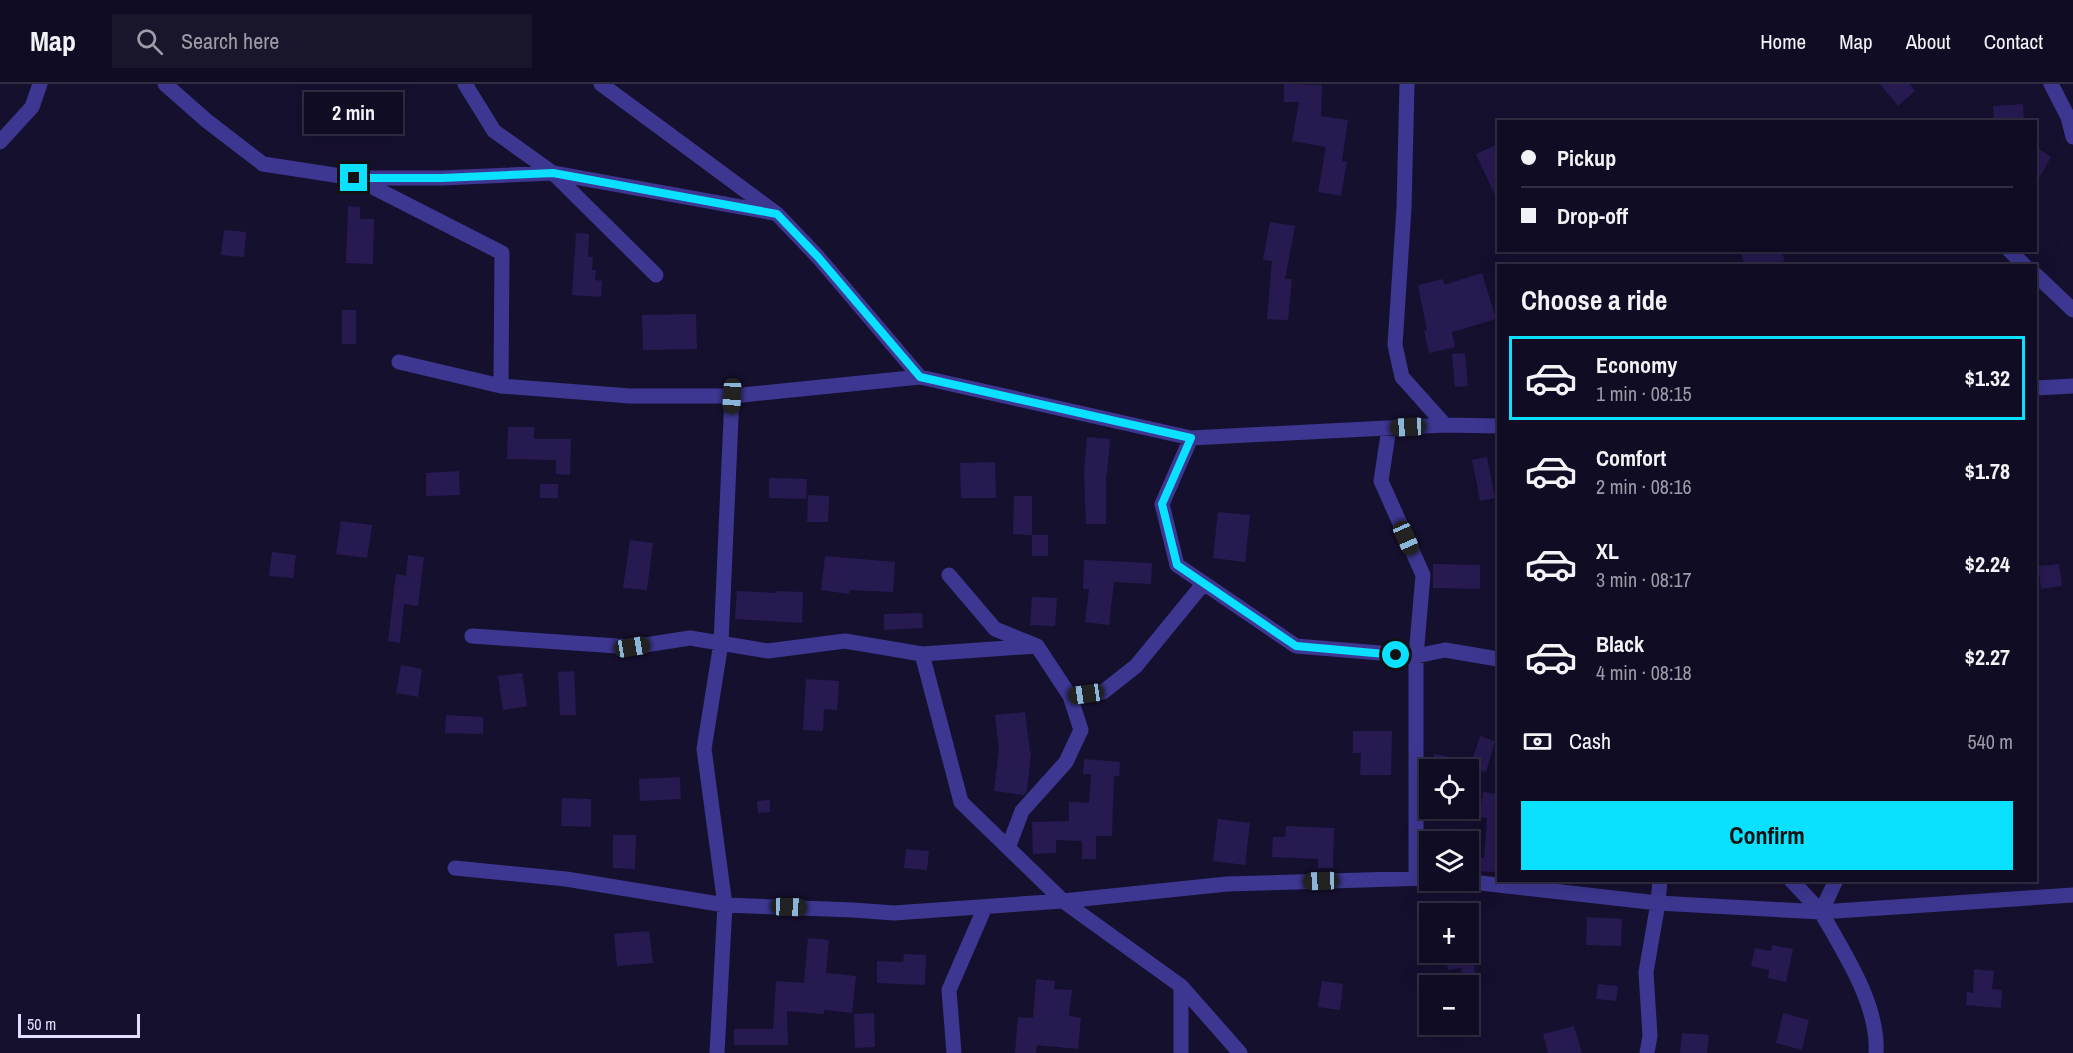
<!DOCTYPE html>
<meta charset="utf-8">
<style>
body{margin:0;font-family:"Archivo Narrow",sans-serif;background:#19152b;color:#f1f3f6;height:100vh;display:flex;flex-direction:column;font-size:22px;white-space:nowrap}
*{box-sizing:border-box;margin:0}
p{font-size:20px;color:#9c9ba6}
.icon{flex:none;width:33px;height:33px;fill:none;stroke:currentColor;stroke-width:2;stroke-linecap:round;stroke-linejoin:round}
.map{position:relative;flex:1;overflow:hidden}
.drawer{position:absolute;left:1497px;top:180px;width:540px;height:618px;display:flex;flex-direction:column;background:#100c23;border-radius:0px;box-shadow:0 6px 24px #0002,0 0 0 2px #302c41}
.drawer>*{flex:none}
.hud{position:absolute;left:1497px;top:36px;width:540px;height:132px;border-radius:0px;box-shadow:0 6px 24px #0002,0 0 0 2px #302c41;display:grid;align-content:center;height:132px;padding:0 24px;background:#100c23}
.fabs{position:absolute;left:1419px;top:675px;display:grid;gap:12px}
.fabs a{display:grid;place-items:center;width:60px;height:60px;border-radius:0px;background:#100c23;box-shadow:0 6px 24px #0002,0 0 0 2px #302c41;font-size:30px}
.scale{position:absolute;left:18px;bottom:15px;width:122px;box-sizing:border-box;padding-left:6px;border:3px solid #e2deff;border-top:0;font-size:16px;line-height:21px;white-space:nowrap;color:#e2deff;-webkit-text-stroke:4px #16102f;paint-order:stroke}
.end{position:absolute;width:27px;height:27px;margin:-14px;border:8px solid #0ae0ff;background:#111;box-shadow:0 0 0 3px #111}
.from{border-radius:50%}
.bubble{position:absolute;height:42px;border-radius:0px;background:#100c23;box-shadow:0 6px 24px #0002,0 0 0 2px #302c41;font-size:20px;font-weight:700;line-height:42px;text-align:center}
.car{position:absolute;width:18px;height:36px;margin:-18px -9px;border-radius:8px;box-shadow:0 0 4px 2px #0007;background:linear-gradient(#222 24%,#8ab4d8 0 40%,#222 0 76%,#8ab4d8 0 86%,#222 0)}
.hud b{display:flex;align-items:center;gap:21px;height:57px;font-size:22px}
.hud b+b{border-top:2px solid #302c41}
.hud i{width:15px;height:15px;background:#f1f3f6}
ul{padding:0;list-style:none}
li{display:flex;align-items:center;gap:18px;height:84px;margin:0 12px 9px;padding:0 12px;border:3px solid transparent;border-radius:0px}
li div{flex:1}
li b{display:block;font-size:22px}
li em{font-style:normal;font-weight:700}
li.selected{border-color:#0ae0ff}
li>.icon{width:54px;height:54px;stroke-width:1.5}
h2{padding:0 24px;font-size:27px;line-height:72px}
.pay{display:flex;align-items:center;gap:15px;height:66px;padding:0 24px;font-size:22px}
.pay p{margin-inline-start:auto}
.cta{display:flex;gap:12px;margin-top:auto;padding:12px 24px}
.cta a{flex:1;height:69px;border-radius:0px;background:#0ae0ff;color:#111;font-size:24px;font-weight:700;line-height:69px;text-align:center}
header{display:flex;align-items:center;gap:36px;box-sizing:border-box;height:84px;padding:0 30px;background:#100c23;border-bottom:2px solid #302c41}
header strong{font-size:28px}
nav{display:flex;gap:33px;margin-inline-start:auto;font-size:21px}
.search{width:420px;height:54px;background:#19152b;display:flex;align-items:center;gap:15px;box-sizing:border-box;padding:0 21px;border-radius:0px;color:#9c9ba6;font-size:22px}
.map>svg:first-child{display:block}
</style>
<header>
<strong>Map</strong>
<div class="search"><svg class="icon" aria-label="search" viewBox="0 0 24 24"><circle cx="10" cy="10" r="6"/><path d="M15 15l6 6"/></svg>Search here</div>
<nav><a>Home</a><a>Map</a><a>About</a><a>Contact</a></nav>
</header>
<div class="map">
<svg width="2073" height="969" viewBox="0 0 2073 969">
<rect width="100%" height="100%" fill="#16102f"/>
<path fill="#271a51" d="M1284 0 1322 1 1321 32 1348 36 1342 77 1347 78 1341 112 1318 108 1326 63 1292 57 1299 18H1284Z
M1880 0H1910L1915 7 1898 22Z
M2023 20 2024 38H1994L1993 22Z
M1498 60V118L1476 70Z
M2036 63 2051 73 2036 100Z
M348 122 360 123V135H374L373 180 346 179Z
M1270 138 1295 142 1285 195H1292L1288 236 1267 235 1272 177 1263 176Z
M224 146 246 148 244 173 221 171Z
M576 149 589 150 588 173H593L592 186H596L595 196 602 197 601 213 572 211Z
M1740 166H1781L1785 177 1769 182H1745Z
M1482 189 1496 235 1452 248 1455 263 1429 269 1424 247 1427 246 1418 201 1443 195 1444 201Z
M342 226H356V260H342Z
M696 230 697 265 643 266 642 231Z
M1465 269 1468 302 1455 303 1452 270Z
M508 343H534V355H571L570 391 556 390V376L507 375Z
M1087 353 1110 355 1107 390H1106V440H1086L1084 389Z
M1487 373 1495 414 1480 417 1472 376Z
M995 378 996 414H961L960 379Z
M459 387 460 411 426 412V389Z
M769 394 807 395 806 415 769 414Z
M540 400H558V414H540Z
M808 411 829 412 828 438H807Z
M1014 412H1032V451L1013 450Z
M1218 428 1250 431 1245 478 1213 474Z
M341 437 372 441 367 474 336 470Z
M1032 451H1048V472H1032Z
M630 456 653 459 647 506 623 504Z
M272 468 296 471 293 494 269 492Z
M408 471 424 473 418 522 404 520 400 559 388 557 396 490 406 492Z
M825 472 895 478 893 508 850 506 849 510 821 506Z
M1084 476 1152 479 1151 500 1114 498 1109 541 1085 538 1089 505H1083Z
M1433 480 1480 481V505L1433 504Z
M2059 480 2062 502 2041 505 2038 482Z
M737 507 777 509V507L803 508 802 539 735 535Z
M1032 513 1057 514 1055 542 1030 541Z
M922 529 923 544 884 546V530Z
M401 581 422 585 418 613 396 609Z
M574 587 576 631H560L558 588Z
M522 589 527 622 503 626 498 592Z
M806 595 839 597 837 626 824 625 823 647 803 646Z
M1025 628 1030 668H1031L1027 707 1024 711 994 707 999 666 995 631Z
M446 631 483 633V650L445 649Z
M1353 647H1392L1391 691H1360L1361 669H1353Z
M1480 652 1495 657 1486 688 1470 683Z
M1434 670 1447 672 1445 686H1432Z
M1084 675 1120 678 1119 692H1114L1112 752H1096V775H1082V757L1056 756V769L1033 770 1032 738 1069 737V718L1089 719 1091 690H1083Z
M680 693 681 715 640 717 639 695Z
M1483 708 1498 710V788L1468 787V774H1484L1487 734 1479 733Z
M562 714 591 715V743L561 742Z
M770 716V728L758 729 757 717Z
M1218 735 1250 739 1245 781 1213 777Z
M1286 742 1334 744 1333 784H1318V775L1272 773 1273 753H1285Z
M613 751H636L635 785 613 784Z
M906 765 929 767 927 786 904 784Z
M1587 833 1622 835 1621 862 1586 861Z
M649 847 653 879 617 882 614 850Z
M808 854 829 856 826 889 856 892 852 929 824 926V930L787 927 788 961H734V945H773L776 897 804 899Z
M1772 861 1793 865 1786 898 1768 894 1769 886 1751 882 1755 864 1771 867Z
M1445 868H1472L1477 902H1464L1461 884 1448 886Z
M904 870 926 871 925 901 877 899V877L903 878Z
M1974 885 1994 887 1992 905 2002 906 2001 924 1966 921 1967 908 1973 909Z
M1036 895 1055 897 1054 905 1072 906 1069 932 1081 934 1078 965 1037 961 1036 969H1015L1018 933 1033 934Z
M1322 897 1343 900 1340 926 1318 923Z
M1598 900 1618 902 1616 917 1596 915Z
M874 929 875 963 855 964 854 930Z
M1783 929 1809 936 1802 966 1776 959Z
M1574 942 1582 969H1548L1543 950Z
M1682 949 1709 951 1707 969H1680Z"/>
<g fill="none" stroke-linecap="round" stroke-linejoin="round">
<path stroke="#3d3791" stroke-width="15" d="M165 0 207 37 263 80 354 94H442L553 89 774 129
M465 0 494 47 553 89 656 191
M601 0 777 130 818 173 920 293 1191 354 1445 341 1498 342
M1407 0 1404 124 1395 261 1402 293 1445 341
M2051 0 2068 33 2073 53
M0 58 32 23 40 0
M357 95 502 169 501 302 630 312H732
M2009 166 2025 182
M2036 191 2073 226
M399 278 501 302
M2036 304 2073 302
M1389 344 1381 397 1423 491 1416 572V794
M1191 354 1162 420 1177 481 1296 562 1416 572 1445 566 1498 575
M949 491 995 545 1037 562 1070 612 1081 646 1066 678 1022 727 1008 764
M472 552 632 563 690 554 768 567 845 557 922 570 1037 562
M922 570 961 718 1063 817 1181 902 1240 969
M1070 612 1103 608 1136 582 1204 499
M455 784 566 795 725 821 853 826 894 829 1063 817 1227 800 1430 794
M1454 796 1658 819 1821 828 2073 811
M1791 796 1821 828
M1836 796 1821 828C1844 869 1879 921 1876 969
M717 969 725 821 704 665 721 559 732 312 920 293
M954 969 949 906 985 823
M1181 969V902
M1647 969 1650 952 1646 888 1658 819 1660 796"/>
</g>
<g fill="none" stroke-linecap="round" stroke-linejoin="round">
<path stroke="#0ae0ff" stroke-width="8" d="M354 94H442L553 89 777 130 818 173 920 293 1191 354 1162 420 1177 481 1296 562 1396 571"/>
</g>
</svg>
<div class="fabs">
<a><svg class="icon" aria-label="locate" viewBox="0 0 24 24"><circle cx="12" cy="12" r="6"/><path d="M12 2v4M12 18v4M2 12h4M18 12h4"/></svg></a>
<a><svg class="icon" aria-label="layers" viewBox="0 0 24 24"><path d="M12 4l9 5-9 5-9-5zM3 14l9 5 9-5"/></svg></a>
<a>+</a>
<a>−</a>
</div>
<div class="scale">50 m</div>
<i class="end from" style="left:1396px;top:571px"></i>
<i class="end" style="left:354px;top:94px"></i>
<div class="bubble" style="left:304px;top:8px;width:99px">2 min</div>
<i class="car" style="left:732px;top:312px;rotate:183deg"></i>
<i class="car" style="left:1408px;top:343px;rotate:267deg"></i>
<i class="car" style="left:1406px;top:454px;rotate:156deg"></i>
<i class="car" style="left:632px;top:563px;rotate:81deg"></i>
<i class="car" style="left:1086px;top:610px;rotate:262deg"></i>
<i class="car" style="left:1321px;top:797px;rotate:268deg"></i>
<i class="car" style="left:789px;top:823px;rotate:92deg"></i>
<div class="hud">
<b><i class="from"></i>Pickup</b>
<b><i></i>Drop-off</b>
</div>
<section class="drawer">
<h2>Choose a ride</h2>
<ul>
<li class="selected"><svg class="icon" aria-label="car" viewBox="0 0 24 24"><path d="M5 17H2v-5l4-1 3-4h7l3 4 3 1v5h-3M9 17h6M6 11h13"/><circle cx="7" cy="17" r="2"/><circle cx="17" cy="17" r="2"/></svg><div><b>Economy</b><p>1 min · 08:15</p></div><em>$1.32</em></li>
<li><svg class="icon" aria-label="car" viewBox="0 0 24 24"><path d="M5 17H2v-5l4-1 3-4h7l3 4 3 1v5h-3M9 17h6M6 11h13"/><circle cx="7" cy="17" r="2"/><circle cx="17" cy="17" r="2"/></svg><div><b>Comfort</b><p>2 min · 08:16</p></div><em>$1.78</em></li>
<li><svg class="icon" aria-label="car" viewBox="0 0 24 24"><path d="M5 17H2v-5l4-1 3-4h7l3 4 3 1v5h-3M9 17h6M6 11h13"/><circle cx="7" cy="17" r="2"/><circle cx="17" cy="17" r="2"/></svg><div><b>XL</b><p>3 min · 08:17</p></div><em>$2.24</em></li>
<li><svg class="icon" aria-label="car" viewBox="0 0 24 24"><path d="M5 17H2v-5l4-1 3-4h7l3 4 3 1v5h-3M9 17h6M6 11h13"/><circle cx="7" cy="17" r="2"/><circle cx="17" cy="17" r="2"/></svg><div><b>Black</b><p>4 min · 08:18</p></div><em>$2.27</em></li>
</ul>
<div class="pay"><svg class="icon" aria-label="cash" viewBox="0 0 24 24"><path d="M3 7h18v10H3z"/><circle cx="12" cy="12" r="2"/></svg>Cash<p>540 m</p></div>
<div class="cta"><a>Confirm</a></div>
</section>
</div>
